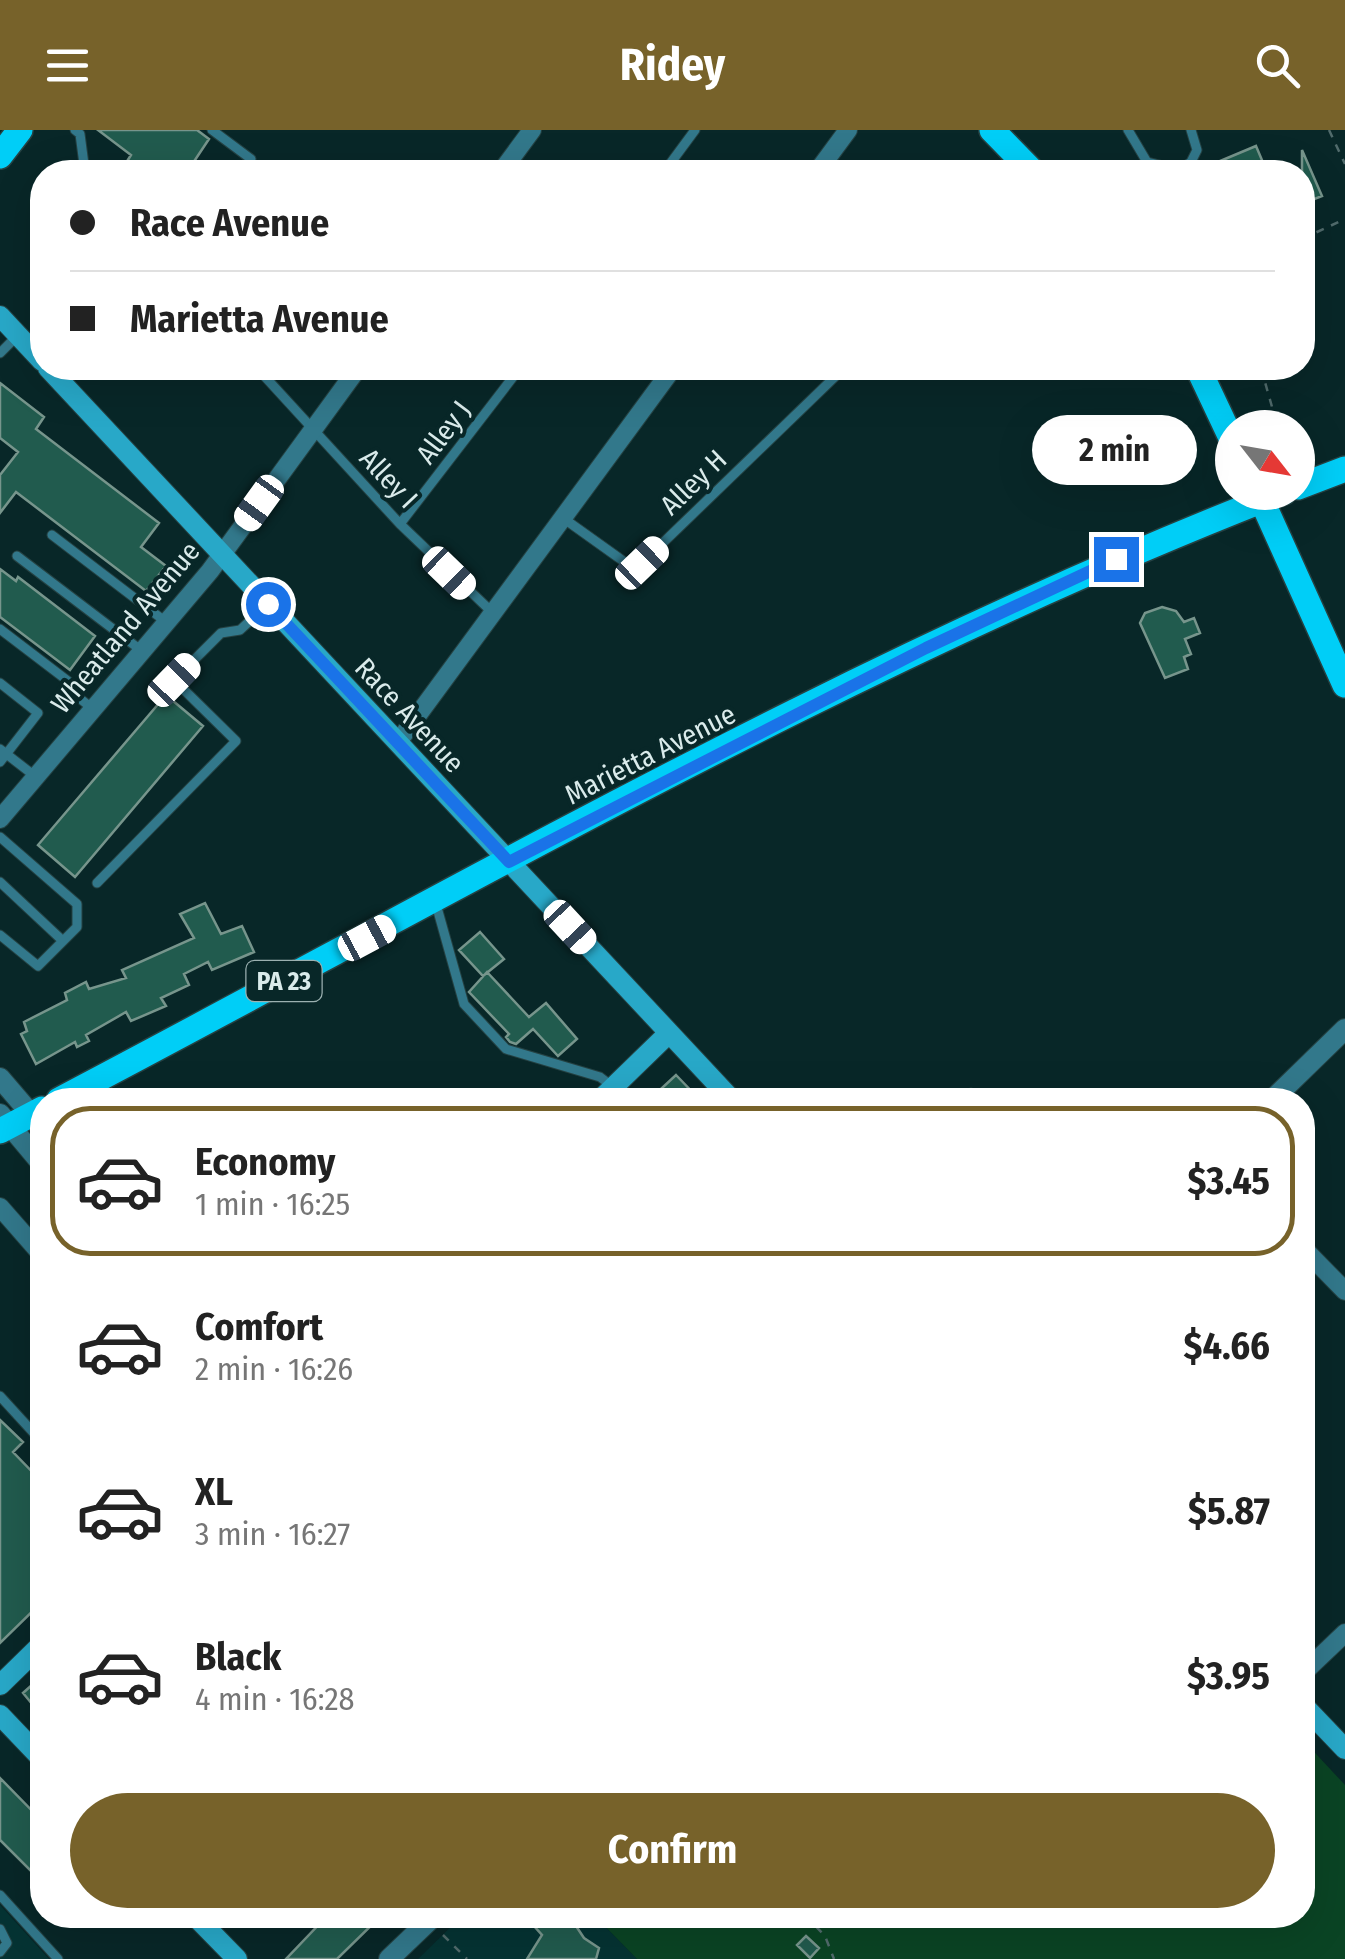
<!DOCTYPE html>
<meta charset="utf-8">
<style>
body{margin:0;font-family:"Fira Sans Condensed",sans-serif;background:#f6f6f6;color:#222;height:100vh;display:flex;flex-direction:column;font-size:38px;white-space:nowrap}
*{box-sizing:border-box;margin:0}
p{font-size:32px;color:#767676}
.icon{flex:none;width:55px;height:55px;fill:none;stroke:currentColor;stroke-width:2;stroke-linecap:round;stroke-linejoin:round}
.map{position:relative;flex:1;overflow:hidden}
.drawer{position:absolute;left:30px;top:958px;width:1285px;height:840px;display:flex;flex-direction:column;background:#fff;border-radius:40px;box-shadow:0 10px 40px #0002}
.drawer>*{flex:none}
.banner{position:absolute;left:30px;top:30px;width:1285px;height:220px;border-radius:40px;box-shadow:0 10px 40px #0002;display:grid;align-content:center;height:220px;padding:0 40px;background:#fff}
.needle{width:65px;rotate:121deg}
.controls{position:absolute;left:1215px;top:280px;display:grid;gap:20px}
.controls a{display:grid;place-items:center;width:100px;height:100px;border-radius:50%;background:#fff;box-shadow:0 10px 40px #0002;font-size:50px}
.end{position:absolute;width:45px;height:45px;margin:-22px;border:12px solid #1a73e8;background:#fff;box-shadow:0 0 0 5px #fff}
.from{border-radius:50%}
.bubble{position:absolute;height:70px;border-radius:35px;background:#fff;box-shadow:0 10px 40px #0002;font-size:32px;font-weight:700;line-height:70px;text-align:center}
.car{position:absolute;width:30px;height:60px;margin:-30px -15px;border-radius:12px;box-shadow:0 0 8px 2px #0007;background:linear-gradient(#fff 24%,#345 0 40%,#fff 0 76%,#345 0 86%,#fff 0)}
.banner b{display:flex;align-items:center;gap:35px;height:95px;font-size:38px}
.banner b+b{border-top:2px solid #e0e0e0}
.banner i{width:25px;height:25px;background:#222}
ul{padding:18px 0 0;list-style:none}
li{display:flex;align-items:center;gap:30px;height:150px;margin:0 20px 15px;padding:0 20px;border:5px solid transparent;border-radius:40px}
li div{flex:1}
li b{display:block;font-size:38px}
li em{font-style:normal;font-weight:700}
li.active{border-color:#77622a}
li>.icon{width:90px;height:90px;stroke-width:1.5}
.action{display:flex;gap:20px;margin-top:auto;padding:20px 40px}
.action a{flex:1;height:115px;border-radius:60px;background:#77622a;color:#fff;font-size:40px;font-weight:700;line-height:115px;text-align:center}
header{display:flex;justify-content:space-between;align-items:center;height:130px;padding:0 40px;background:#77622a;color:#fff;font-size:45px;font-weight:700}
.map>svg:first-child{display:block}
</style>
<header><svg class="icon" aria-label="menu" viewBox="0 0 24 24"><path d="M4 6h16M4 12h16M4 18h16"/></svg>Ridey<svg class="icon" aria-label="search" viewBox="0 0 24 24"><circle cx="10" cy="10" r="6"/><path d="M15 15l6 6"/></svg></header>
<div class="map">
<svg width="1345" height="1829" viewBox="0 0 1345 1829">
<rect width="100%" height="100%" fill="#082728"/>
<path fill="#053333" d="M0 1775 49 1829H0Z
M463 1785H594L637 1829H418Z"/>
<path fill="#0a4424" d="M1303 1610 1345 1655V1829H637L594 1785H1302Z"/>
<path fill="#215b4e" stroke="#77958c" stroke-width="2.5" d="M98 0H197L209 9 187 42H139L126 33 131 25Z
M1256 16 1267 42H1194Z
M1302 20 1322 66 1302 74Z
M0 253 44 287 36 299 159 393 141 417 166 436 146 461 16 362 0 383V345L18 322 0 308Z
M0 439 16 451 18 447 95 506 70 540 0 487Z
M1162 477 1176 481 1184 492 1194 488 1200 503 1185 509 1191 524 1184 527 1188 539 1165 548 1140 493 1145 483Z
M166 565 203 596 75 747 38 715Z
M205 773 221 804 242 796 254 822 212 840 208 832 184 844 189 855 161 868 166 876 131 891 126 882 86 905 89 911 77 917 75 912 36 934 21 904 27 901 24 892 67 870 65 863 86 852 89 859 126 848 122 840 194 808 180 784Z
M480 802 504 829 483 846 459 820Z
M487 842 529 887 546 873 577 909 558 926 533 899 516 914 510 912 506 907 509 904 469 862Z
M676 945 700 970H649Z
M0 1290 23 1312 13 1322 42 1352V1472L0 1513Z
M42 1546V1586L23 1563Z
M0 1648 42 1691V1752L0 1710Z
M328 1785H382L337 1829H286Z
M545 1785 572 1790 584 1808 599 1818 596 1829H527L542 1805 534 1796Z
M806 1806 819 1818 810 1828 797 1815Z"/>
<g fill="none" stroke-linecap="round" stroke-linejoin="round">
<g stroke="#254243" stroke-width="11">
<path id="service" d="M75 0 80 4 85 42
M212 0 251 29 241 42
M1128 0 1147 32 1180 40 1191 32 1197 20 1191 0
M664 42 695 0
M0 223 16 207
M257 238 400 394 493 483
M563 388 626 433H642L844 238
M400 394 520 238
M52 405 166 492
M17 426 142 521
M0 499 68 551 73 563 93 579
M0 553 38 583 0 632
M0 619 36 647
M0 707 77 774V797L38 836 0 805
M0 752 63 811
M97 753 236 611 174 550 221 503 240 500 267 475
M436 774 464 874 506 919 600 947 613 957
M964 970 971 963
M0 1266 42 1312
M0 1765 58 1829
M0 1799 7 1813 0 1822"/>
</g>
<g stroke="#254243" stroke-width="20">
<path id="minor" d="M501 42 532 0
M817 42 848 0
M398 612 673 238
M0 689 210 441 358 238
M0 1077 42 1125
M1302 1117 1345 1161
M1302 1544 1345 1503"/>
</g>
<g stroke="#254243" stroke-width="22">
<path id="tertiary" d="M0 948 42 997
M1272 970 1345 899
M0 984 42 1034
M389 1829 435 1785"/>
</g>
<g stroke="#254243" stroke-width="22">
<path id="secondary" d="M0 186 42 231
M48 238 732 970
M600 970 669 903
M0 1555 42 1514
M1302 1574 1345 1619
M0 1585 42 1629
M194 1785 237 1829"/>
</g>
<g stroke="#254243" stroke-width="28">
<path id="primary" d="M992 0 1033 42
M0 26 20 0
M1198 238 1232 310
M1298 357 1345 339
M1258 362 1345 555
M59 970C462 758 859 527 1284 362
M0 1001 42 979"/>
</g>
<path stroke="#516b6c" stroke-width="2.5" stroke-dasharray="8 8" stroke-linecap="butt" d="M1329 0 1345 34
M1302 109 1345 89
M1261 238 1278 298
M805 1785 825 1806 834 1829
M443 1805 467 1829"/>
<use href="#service" stroke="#32788b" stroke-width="9"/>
<use href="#minor" stroke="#32788b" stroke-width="18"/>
<use href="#tertiary" stroke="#32788b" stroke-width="20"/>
<use href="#secondary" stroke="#28a8c8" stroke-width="20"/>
<use href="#primary" stroke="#00cef7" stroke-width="25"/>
</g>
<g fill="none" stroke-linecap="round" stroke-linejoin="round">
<path stroke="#1a73e8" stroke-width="12" d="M268 474 509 732 926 518 1116 429"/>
</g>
<g text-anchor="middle" stroke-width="8" stroke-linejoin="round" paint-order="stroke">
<rect fill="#082728" stroke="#9bb0b0" stroke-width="2.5" x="246.5" y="831" width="75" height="40" rx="8"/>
<g font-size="25" font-weight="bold" fill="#daebeb">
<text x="284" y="860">PA 23</text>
</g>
<g font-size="28" fill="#daebeb" stroke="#082728">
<text transform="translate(443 302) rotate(-53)" y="10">Alley J</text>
<text transform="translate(389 348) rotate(47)" y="10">Alley I</text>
<text transform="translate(693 352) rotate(-44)" y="10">Alley H</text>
<text transform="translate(125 497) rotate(-50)" y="10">Wheatland Avenue</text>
<text transform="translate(410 585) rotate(47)" y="10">Race Avenue</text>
<text transform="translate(650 624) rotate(-27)" y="10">Marietta Avenue</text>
</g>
</g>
</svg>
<div class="controls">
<a><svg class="needle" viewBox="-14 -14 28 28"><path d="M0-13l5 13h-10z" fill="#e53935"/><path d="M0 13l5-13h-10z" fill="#767676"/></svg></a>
</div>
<i class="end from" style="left:268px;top:474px"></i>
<i class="end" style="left:1116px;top:429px"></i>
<div class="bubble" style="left:1032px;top:285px;width:165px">2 min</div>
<i class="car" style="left:259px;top:373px;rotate:216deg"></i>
<i class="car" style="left:642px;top:433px;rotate:46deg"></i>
<i class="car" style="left:449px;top:443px;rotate:134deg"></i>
<i class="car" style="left:174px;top:550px;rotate:44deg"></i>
<i class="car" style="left:570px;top:797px;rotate:137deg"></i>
<i class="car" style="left:367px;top:808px;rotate:62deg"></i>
<div class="banner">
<b><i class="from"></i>Race Avenue</b>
<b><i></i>Marietta Avenue</b>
</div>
<section class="drawer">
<ul>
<li class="active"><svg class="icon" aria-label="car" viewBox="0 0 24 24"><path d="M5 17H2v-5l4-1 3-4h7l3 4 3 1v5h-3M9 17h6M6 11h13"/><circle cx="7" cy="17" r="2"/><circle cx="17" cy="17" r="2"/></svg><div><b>Economy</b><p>1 min · 16:25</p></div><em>$3.45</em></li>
<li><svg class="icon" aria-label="car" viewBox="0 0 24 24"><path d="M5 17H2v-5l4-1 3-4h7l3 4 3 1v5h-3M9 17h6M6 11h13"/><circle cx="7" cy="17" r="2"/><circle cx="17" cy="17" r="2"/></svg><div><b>Comfort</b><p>2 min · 16:26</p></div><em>$4.66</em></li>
<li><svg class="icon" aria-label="car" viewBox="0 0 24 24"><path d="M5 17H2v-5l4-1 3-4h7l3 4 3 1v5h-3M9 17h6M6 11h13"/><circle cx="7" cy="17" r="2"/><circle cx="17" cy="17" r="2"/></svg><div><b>XL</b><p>3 min · 16:27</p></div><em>$5.87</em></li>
<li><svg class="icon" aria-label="car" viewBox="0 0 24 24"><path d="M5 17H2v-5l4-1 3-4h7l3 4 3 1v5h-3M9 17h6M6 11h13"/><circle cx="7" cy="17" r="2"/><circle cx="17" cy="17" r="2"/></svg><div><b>Black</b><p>4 min · 16:28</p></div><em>$3.95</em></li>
</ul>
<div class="action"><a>Confirm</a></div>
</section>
</div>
